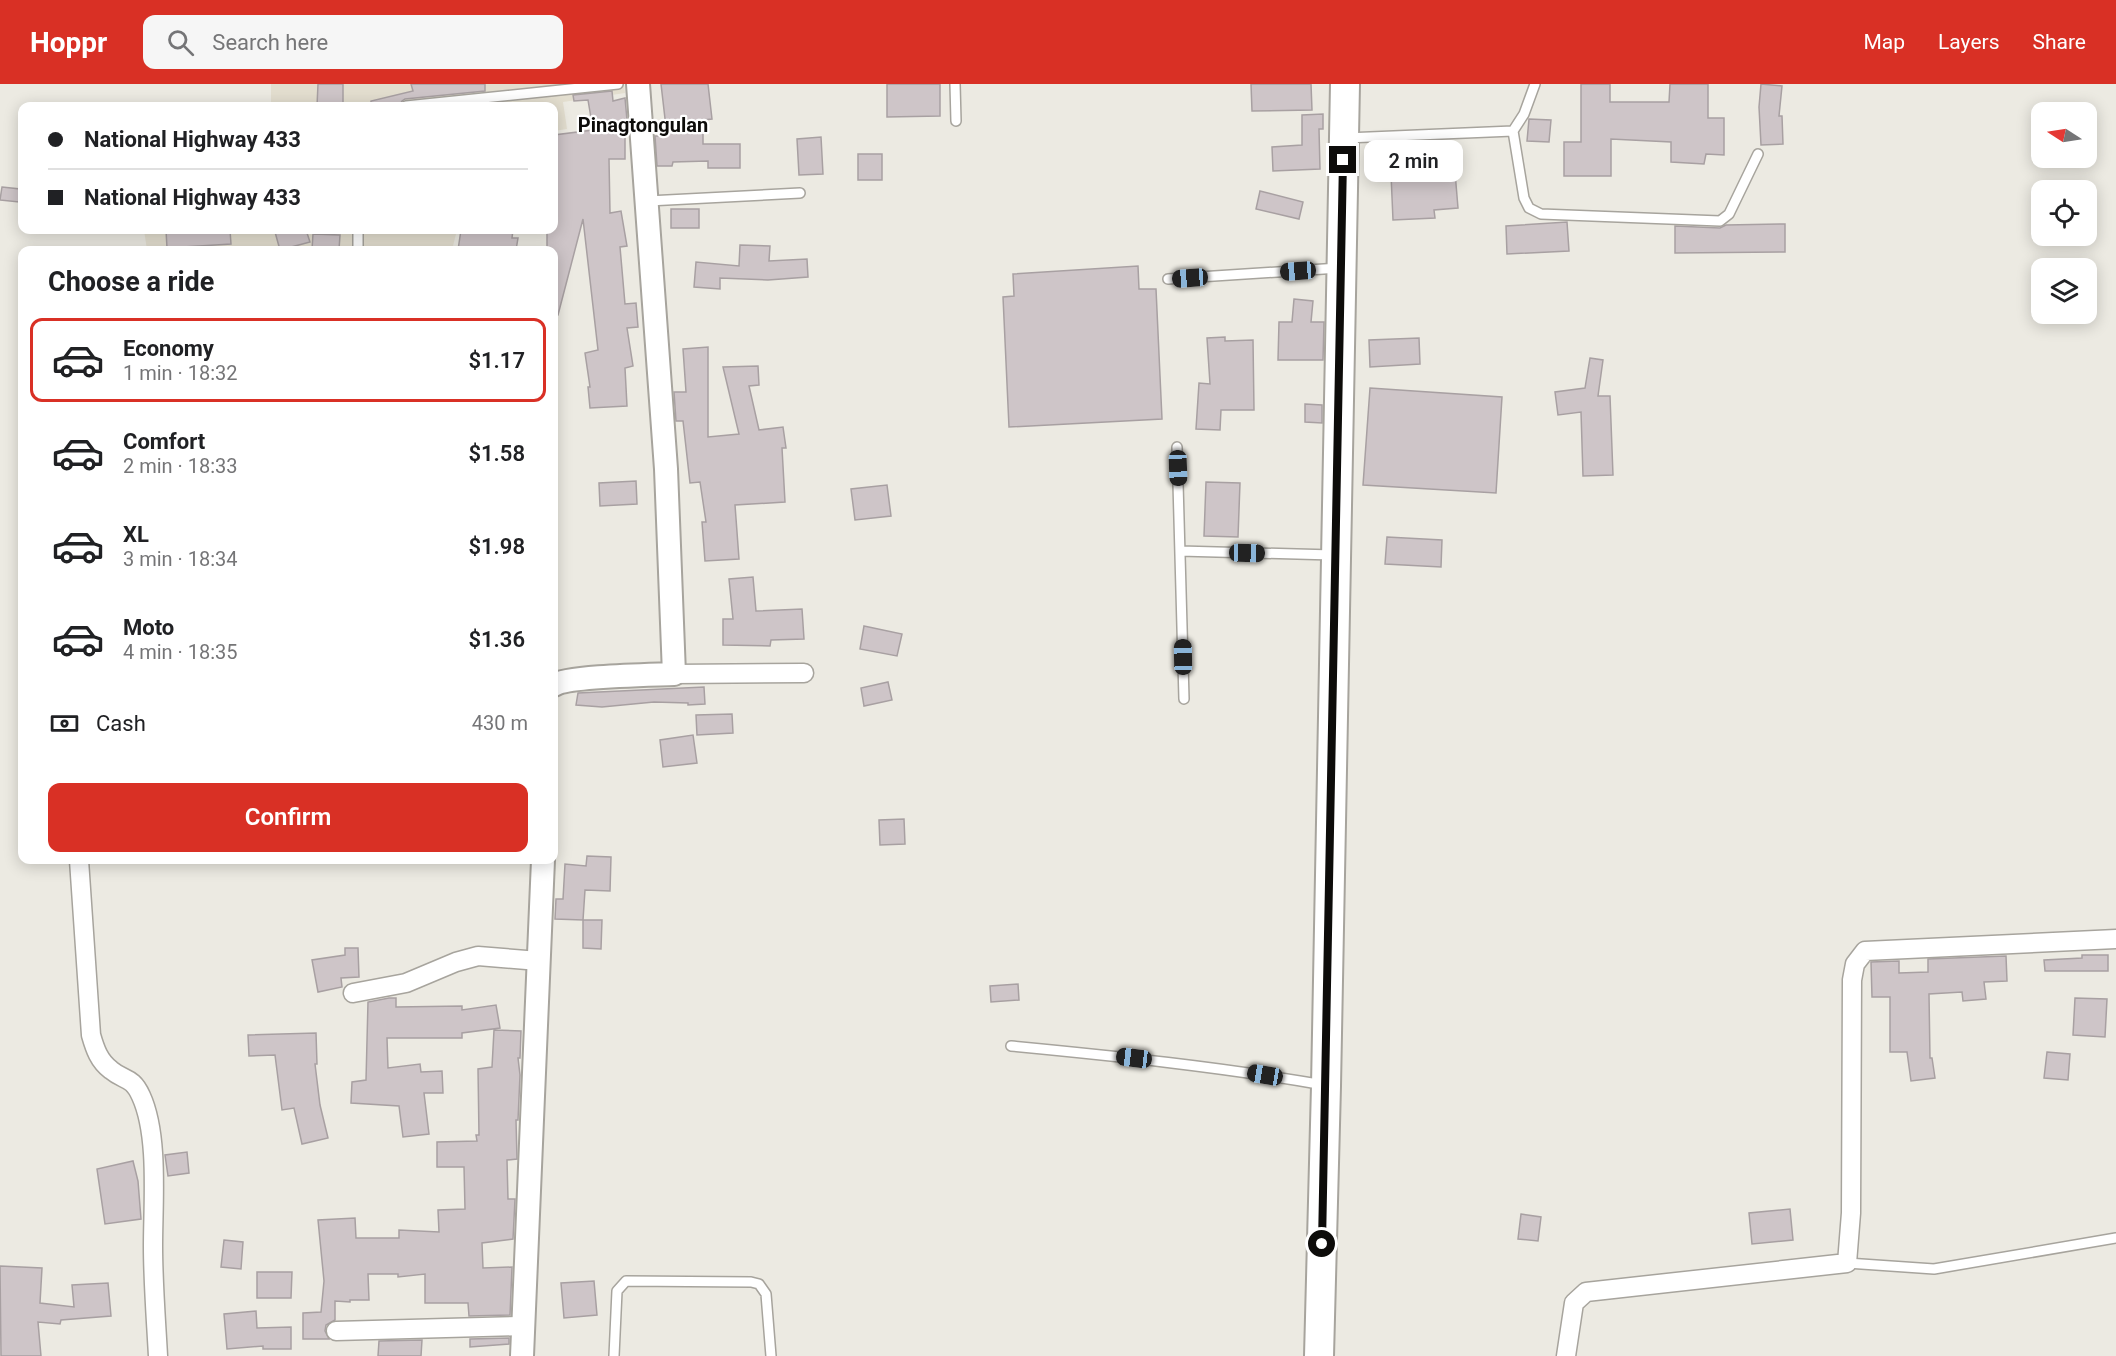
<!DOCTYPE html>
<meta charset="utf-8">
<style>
body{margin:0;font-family:Roboto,sans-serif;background:#f6f6f6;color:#202124;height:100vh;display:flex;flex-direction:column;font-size:22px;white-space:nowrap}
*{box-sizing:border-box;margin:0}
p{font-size:20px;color:#757577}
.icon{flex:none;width:33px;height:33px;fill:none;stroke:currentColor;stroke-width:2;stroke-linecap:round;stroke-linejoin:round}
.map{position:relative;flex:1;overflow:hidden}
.drawer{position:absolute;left:18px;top:162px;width:540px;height:618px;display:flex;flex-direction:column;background:#fff;border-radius:12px;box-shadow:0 3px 15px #0003}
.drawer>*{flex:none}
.hud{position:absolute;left:18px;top:18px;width:540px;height:132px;border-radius:12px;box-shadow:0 3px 15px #0003;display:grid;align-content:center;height:132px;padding:0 30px;background:#fff}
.needle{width:39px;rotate:282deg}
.buttons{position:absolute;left:2031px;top:18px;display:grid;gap:12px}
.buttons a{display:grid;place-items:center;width:66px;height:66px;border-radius:12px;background:#fff;box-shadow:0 3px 15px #0003;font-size:30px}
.end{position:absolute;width:27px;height:27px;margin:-14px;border:8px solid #0d0c0a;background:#fff;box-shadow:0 0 0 3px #fff}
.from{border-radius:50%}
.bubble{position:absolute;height:42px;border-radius:12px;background:#fff;box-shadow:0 3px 15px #0003;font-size:20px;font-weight:600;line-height:42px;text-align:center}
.car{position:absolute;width:18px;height:36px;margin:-18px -9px;border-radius:8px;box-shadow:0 0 4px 2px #0007;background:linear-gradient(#222 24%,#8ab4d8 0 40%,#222 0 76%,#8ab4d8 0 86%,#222 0)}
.hud b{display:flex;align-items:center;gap:21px;height:57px;font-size:22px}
.hud b+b{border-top:2px solid #e0e0e0}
.hud i{width:15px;height:15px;background:#202124}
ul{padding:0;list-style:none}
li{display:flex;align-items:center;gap:18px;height:84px;margin:0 12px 9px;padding:0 18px;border:3px solid transparent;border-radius:12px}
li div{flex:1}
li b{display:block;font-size:22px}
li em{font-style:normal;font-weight:600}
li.selected{border-color:#d93025}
li>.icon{width:54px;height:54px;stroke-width:1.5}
h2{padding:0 30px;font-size:27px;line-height:72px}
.pay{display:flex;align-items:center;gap:15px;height:66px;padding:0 30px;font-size:22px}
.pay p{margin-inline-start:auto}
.primary-button{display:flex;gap:12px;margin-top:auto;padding:12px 30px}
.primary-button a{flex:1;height:69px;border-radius:12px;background:#d93025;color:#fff;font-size:24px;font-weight:600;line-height:69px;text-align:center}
header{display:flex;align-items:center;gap:36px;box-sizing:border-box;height:84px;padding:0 30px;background:#d93025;color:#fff}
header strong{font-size:28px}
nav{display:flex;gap:33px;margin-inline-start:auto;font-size:21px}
.search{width:420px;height:54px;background:#f6f6f6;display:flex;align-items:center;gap:15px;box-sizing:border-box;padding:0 21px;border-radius:12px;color:#757577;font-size:22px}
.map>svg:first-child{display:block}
</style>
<header>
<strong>Hoppr</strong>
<div class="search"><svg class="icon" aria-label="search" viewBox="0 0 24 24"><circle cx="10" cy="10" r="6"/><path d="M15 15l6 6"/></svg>Search here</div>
<nav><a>Map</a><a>Layers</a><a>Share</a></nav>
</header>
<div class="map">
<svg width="2116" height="1272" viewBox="0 0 2116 1272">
<rect width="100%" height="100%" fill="#eceae2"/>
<path fill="#e3decf" d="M271 0H624L625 9 563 18 567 45 554 47V22H271Z
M144 146H457L452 166H147Z"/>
<path fill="#cec5c8" stroke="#a8a0a2" stroke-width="1.5" d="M318 0H343V22H317Z
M411 0H485V7L405 15 402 17 399 22H371V17L413 7Z
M661 0H708L712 35 703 36V60H740V84H708V77L673 78 672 82H657L655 52H667Z
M887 0H940V32L887 33Z
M1251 0H1311L1312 26 1252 27Z
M1581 0H1610V18H1669L1670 0H1708V34H1724V71L1706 70 1704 80 1671 78V58L1611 55V92H1564V58H1581Z
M1761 0 1782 2 1779 32H1782L1783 60 1761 61 1759 23Z
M612 7 613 17 625 14 628 47H625V75H609L610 129 621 127 627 162 620 163 625 220 636 219 638 243 627 244 633 282 625 284 627 322 590 324 588 303H590L585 269 598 266 583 135 558 231H554V166H547V146H554V51L593 46 588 16 574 17 573 11Z
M1323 30V45H1319L1320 85 1273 87 1272 63 1302 61V31Z
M1529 35 1551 36 1549 58 1527 57Z
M821 53 823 90 799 91 797 55Z
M1431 65 1433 90 1455 88 1458 124 1434 126 1435 134 1393 136 1390 67Z
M858 70H882V96H858Z
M2 103 20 105 19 118 0 116Z
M1260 107 1303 118 1299 135 1256 125Z
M671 125H699V144H671Z
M1567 138 1569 167 1507 170 1506 142Z
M1785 140V168L1675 169V142L1720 144 1726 141Z
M166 146H230L231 160 167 164Z
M282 146H306L310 158 280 166 275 148Z
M461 146H513L512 154H518L516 166H458Z
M313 150 340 151 339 166H312Z
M740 161 770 162 769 177 807 175 808 193 768 196 720 194V205L694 203 696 178 739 182Z
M1138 182 1139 205H1156L1162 335 1009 343 1003 213 1014 212 1013 190Z
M1294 215 1313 217 1311 238H1324L1323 276H1278L1279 238H1292Z
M1225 253V257L1253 256 1254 326H1221L1220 346 1196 345 1199 299 1210 300 1207 254Z
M1419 254 1420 280 1370 283 1369 256Z
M708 263V353L739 350 723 283 758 282 759 301 749 302 759 346 783 343 786 364H782L785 418 735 421 739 475 705 477 702 438H706L700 398 690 399 683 337H676L674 308H686L683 265Z
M1590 274 1603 276 1598 312H1610L1613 391 1583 392 1581 328 1558 331 1555 308 1585 304Z
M1370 304 1502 313 1496 409 1363 401Z
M1305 320 1322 321V339L1305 338Z
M636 397 637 420 600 422 599 399Z
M1206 398 1240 399 1238 453 1204 452Z
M887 401 891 432 855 436 851 405Z
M1387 453 1442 456 1441 483 1385 480Z
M753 493 756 527 802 525 804 555 771 556 770 562 723 561V535H733L729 495Z
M864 542 902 550 897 572 860 565Z
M888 598 892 616 864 622 861 604Z
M704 603 705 620 688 621V619L654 618 602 623 576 621 578 609Z
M732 630 733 649 697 651 696 631Z
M693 651 697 679 663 683 660 656Z
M904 735 905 760 880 761 879 736Z
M587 772 611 773 610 807 585 806 583 836 555 835 556 815H563L565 780 586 782Z
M583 836H602L601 865 583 864Z
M345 864H358L359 893 341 894 342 903 318 908 312 876 345 871Z
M2082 871H2108V887H2045L2044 876 2082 874Z
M2006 872 2007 897 1984 898 1986 915 1963 917 1962 908 1929 910 1930 974H1932L1935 994 1911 997 1907 968H1890V913H1872L1871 878 1899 877V889L1928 888V875Z
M1018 900 1019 916 991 918 990 902Z
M389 914H396V923L462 922V926L496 921 500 944 462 949V954H387L388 984 420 980 421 988 442 987 443 1009H424L429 1050 403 1053 399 1022 351 1019 352 998 366 996 368 918Z
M2075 914 2107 915 2105 953 2073 951Z
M494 946 521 947 520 974H518L520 991 518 1036H516L517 1075 507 1076 508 1115H515L513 1155 482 1159 483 1184 512 1183 510 1231 469 1232 468 1219H425V1190L398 1193V1190H368L369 1216H350V1218L335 1217V1236L326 1241 325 1247 329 1255H303V1229L321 1228 324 1197 318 1136 355 1134 356 1154H399V1146L439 1148 438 1126 465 1125 464 1083H437V1058L477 1057 476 1051H479L478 985 492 983Z
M316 949 317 980H315L320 1021 328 1054 302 1060 294 1024 282 1026 275 971 249 972 248 951Z
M2047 968 2070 970 2068 996 2044 994Z
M187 1068 189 1089 168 1092 165 1071Z
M133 1077 138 1097 141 1135 105 1140 97 1085Z
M1790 1125 1793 1156 1752 1160 1749 1129Z
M1521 1130 1541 1133 1538 1157 1518 1155Z
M224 1156 243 1158 241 1185 221 1183Z
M0 1182 42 1184 40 1219 74 1223 72 1201 108 1199 111 1232 61 1236 60 1240 38 1238 41 1272H1Z
M257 1188H292L291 1214H257Z
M594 1197 597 1231 564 1234 561 1199Z
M256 1227 257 1244 291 1243V1265H263V1262L227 1265 224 1230Z
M509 1254V1260L470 1263V1255Z
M422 1256 421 1272H378L379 1257Z"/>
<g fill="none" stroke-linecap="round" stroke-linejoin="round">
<g stroke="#a7a49d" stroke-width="12">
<path id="service" d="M955 0 956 37
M406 22 618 0
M1513 47 1524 114 1529 124 1541 130 1720 137 1729 130 1758 70
M1346 54 1513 47 1524 30 1535 0
M648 117 800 109
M358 146V166
M1168 195 1339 184
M1177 363 1184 615
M1180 467 1333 471
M1011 962C1116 972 1220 983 1324 1001
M1847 1179 1934 1185 2116 1154
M614 1272 617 1207 626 1197 751 1198 759 1200 766 1210 771 1272"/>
</g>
<g stroke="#a7a49d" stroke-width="21">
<path id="minor" d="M674 590 804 589
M79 776 91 951C95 965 99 977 111 986 124 997 132 992 141 1012 159 1051 153 1118 153 1162 153 1199 156 1235 158 1272
M353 909 406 899 456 878 478 872 539 877
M336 1247 522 1242
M1566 1272 1574 1219 1586 1208 1847 1179 1851 1129 1852 896 1855 880 1865 867 2116 855"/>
</g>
<g stroke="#a7a49d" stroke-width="26">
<path id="tertiary" d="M554 601C568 592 653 591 674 590L666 385 638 0
M522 1272 543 776"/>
</g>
<g stroke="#a7a49d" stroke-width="32">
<path id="primary" d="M1319 1272 1326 1002 1345 0"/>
</g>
<use href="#service" stroke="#fff" stroke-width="9"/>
<use href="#minor" stroke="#fff" stroke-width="18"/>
<use href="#tertiary" stroke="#fff" stroke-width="22"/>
<use href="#primary" stroke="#fff" stroke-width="28"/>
</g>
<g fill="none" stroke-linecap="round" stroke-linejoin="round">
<path stroke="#0d0c0a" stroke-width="8" d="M1322 1160 1343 76"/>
</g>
<g text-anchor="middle" stroke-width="4.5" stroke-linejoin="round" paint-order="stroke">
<g font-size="20" font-weight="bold" fill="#0d0c0a" stroke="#fff">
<text x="643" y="48">Pinagtongulan</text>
</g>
</g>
</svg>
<div class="buttons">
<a><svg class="needle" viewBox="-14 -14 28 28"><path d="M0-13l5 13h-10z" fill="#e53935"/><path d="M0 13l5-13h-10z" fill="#757577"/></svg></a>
<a><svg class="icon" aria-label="locate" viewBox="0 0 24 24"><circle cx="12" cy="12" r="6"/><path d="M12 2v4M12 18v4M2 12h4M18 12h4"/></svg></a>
<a><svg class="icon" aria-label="layers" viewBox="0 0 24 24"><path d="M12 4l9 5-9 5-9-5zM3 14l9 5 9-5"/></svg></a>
</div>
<i class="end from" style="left:1322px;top:1160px"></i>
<i class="end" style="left:1343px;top:76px"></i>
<div class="bubble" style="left:1364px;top:56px;width:99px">2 min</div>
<i class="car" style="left:1298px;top:187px;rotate:266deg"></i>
<i class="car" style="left:1190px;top:194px;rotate:266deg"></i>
<i class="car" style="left:1178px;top:384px;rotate:178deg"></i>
<i class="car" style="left:1247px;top:469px;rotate:91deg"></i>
<i class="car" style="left:1183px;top:573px;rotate:359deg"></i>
<i class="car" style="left:1134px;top:974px;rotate:277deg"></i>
<i class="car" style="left:1265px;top:991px;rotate:280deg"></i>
<div class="hud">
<b><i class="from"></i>National Highway 433</b>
<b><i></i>National Highway 433</b>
</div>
<section class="drawer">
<h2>Choose a ride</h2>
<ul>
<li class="selected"><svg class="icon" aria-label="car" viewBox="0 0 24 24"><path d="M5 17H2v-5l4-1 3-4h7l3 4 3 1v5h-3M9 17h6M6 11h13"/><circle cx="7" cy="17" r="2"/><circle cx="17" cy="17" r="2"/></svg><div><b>Economy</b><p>1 min · 18:32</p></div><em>$1.17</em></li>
<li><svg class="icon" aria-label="car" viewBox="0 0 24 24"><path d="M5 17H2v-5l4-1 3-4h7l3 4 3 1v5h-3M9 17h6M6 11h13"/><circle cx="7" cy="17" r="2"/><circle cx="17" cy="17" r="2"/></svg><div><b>Comfort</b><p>2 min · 18:33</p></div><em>$1.58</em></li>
<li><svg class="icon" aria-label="car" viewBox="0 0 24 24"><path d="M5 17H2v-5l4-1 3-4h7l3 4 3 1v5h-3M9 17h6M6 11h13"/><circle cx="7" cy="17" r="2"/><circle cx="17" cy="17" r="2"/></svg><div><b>XL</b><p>3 min · 18:34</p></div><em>$1.98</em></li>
<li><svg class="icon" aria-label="car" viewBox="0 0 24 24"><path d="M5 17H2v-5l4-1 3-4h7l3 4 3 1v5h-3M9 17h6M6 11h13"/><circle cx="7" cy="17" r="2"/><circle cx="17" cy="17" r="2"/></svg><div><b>Moto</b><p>4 min · 18:35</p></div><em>$1.36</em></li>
</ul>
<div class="pay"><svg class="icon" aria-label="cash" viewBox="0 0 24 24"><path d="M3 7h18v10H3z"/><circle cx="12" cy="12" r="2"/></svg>Cash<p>430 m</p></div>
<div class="primary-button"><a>Confirm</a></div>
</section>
</div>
